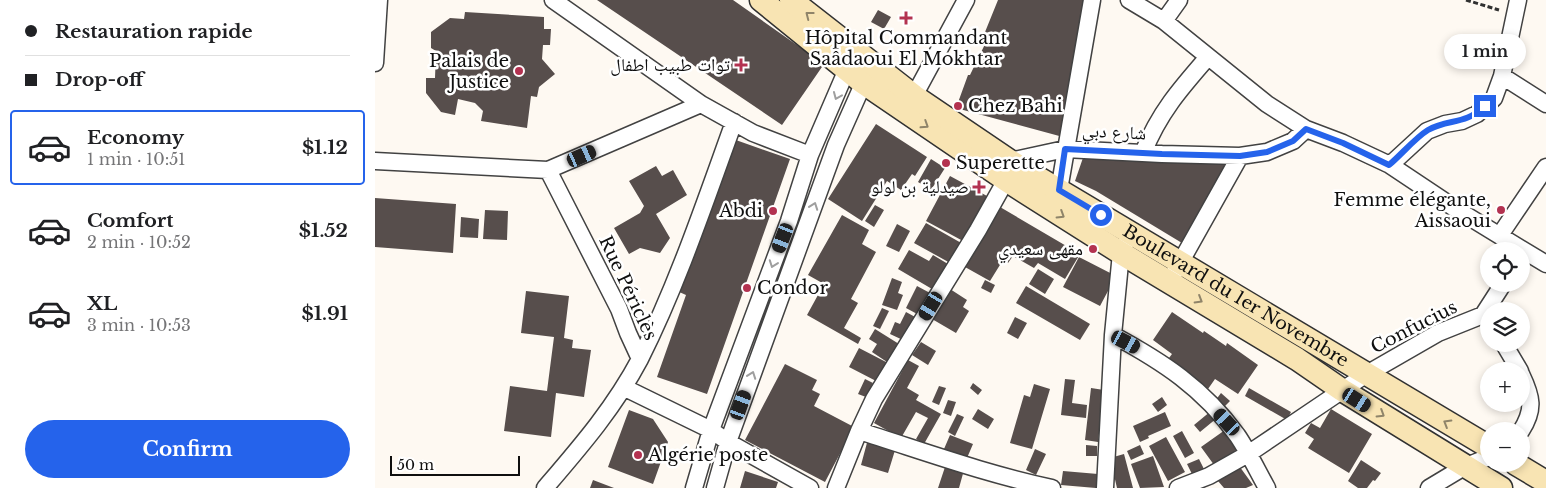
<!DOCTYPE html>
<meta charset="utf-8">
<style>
body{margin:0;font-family:"Libre Baskerville","Noto Naskh Arabic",serif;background:#f6f6f6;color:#202124;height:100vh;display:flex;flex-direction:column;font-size:19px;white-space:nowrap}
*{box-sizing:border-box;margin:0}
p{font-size:16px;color:#757577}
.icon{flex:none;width:28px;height:28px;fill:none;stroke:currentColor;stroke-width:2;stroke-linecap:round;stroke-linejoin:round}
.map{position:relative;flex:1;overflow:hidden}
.sheet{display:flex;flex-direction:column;background:#fff;width:375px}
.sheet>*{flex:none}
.banner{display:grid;align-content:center;height:110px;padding:0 25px;background:#fff}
.tools{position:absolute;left:1105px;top:242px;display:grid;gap:10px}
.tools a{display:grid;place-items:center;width:50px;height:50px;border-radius:50%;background:#fff;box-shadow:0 2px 8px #0003;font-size:25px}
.scale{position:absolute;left:15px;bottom:12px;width:130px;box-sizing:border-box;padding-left:5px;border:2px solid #0f0f0f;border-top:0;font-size:14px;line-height:18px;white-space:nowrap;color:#0f0f0f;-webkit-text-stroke:4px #fff;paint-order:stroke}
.end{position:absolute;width:22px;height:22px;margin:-11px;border:6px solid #2563eb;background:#fff;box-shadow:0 0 0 2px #fff}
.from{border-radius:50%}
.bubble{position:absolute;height:35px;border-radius:18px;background:#fff;box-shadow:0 2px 8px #0003;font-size:16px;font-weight:700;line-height:35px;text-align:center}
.car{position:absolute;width:15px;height:30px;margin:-15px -8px;border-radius:6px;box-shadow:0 0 4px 1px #0007;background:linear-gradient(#222 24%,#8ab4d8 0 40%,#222 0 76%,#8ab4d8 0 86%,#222 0)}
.banner b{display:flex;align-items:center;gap:18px;height:48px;font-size:19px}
.banner b+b{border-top:1px solid #e0e0e0}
.banner i{width:12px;height:12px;background:#202124}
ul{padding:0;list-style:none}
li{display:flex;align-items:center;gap:15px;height:75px;margin:0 10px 8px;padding:0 15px;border:2px solid transparent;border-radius:5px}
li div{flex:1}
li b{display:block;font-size:19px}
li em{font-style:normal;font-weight:700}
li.on{border-color:#2563eb}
li>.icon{width:45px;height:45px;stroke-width:1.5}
.primary-button{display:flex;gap:10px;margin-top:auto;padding:10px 25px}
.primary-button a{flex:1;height:58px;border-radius:30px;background:#2563eb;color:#fff;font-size:20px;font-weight:700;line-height:58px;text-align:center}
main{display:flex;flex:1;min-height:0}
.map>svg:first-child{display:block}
</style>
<main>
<section class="sheet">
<div class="banner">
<b><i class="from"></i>Restauration rapide</b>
<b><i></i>Drop-off</b>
</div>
<ul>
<li class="on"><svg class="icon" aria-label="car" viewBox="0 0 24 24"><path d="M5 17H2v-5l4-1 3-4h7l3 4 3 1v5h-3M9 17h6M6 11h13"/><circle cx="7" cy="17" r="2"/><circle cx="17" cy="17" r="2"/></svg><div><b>Economy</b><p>1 min · 10:51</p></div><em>$1.12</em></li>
<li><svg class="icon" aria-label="car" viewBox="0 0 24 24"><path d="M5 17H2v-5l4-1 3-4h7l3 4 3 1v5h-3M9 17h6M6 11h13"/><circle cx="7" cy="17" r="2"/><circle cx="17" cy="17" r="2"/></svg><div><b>Comfort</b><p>2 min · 10:52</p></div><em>$1.52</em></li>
<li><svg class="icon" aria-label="car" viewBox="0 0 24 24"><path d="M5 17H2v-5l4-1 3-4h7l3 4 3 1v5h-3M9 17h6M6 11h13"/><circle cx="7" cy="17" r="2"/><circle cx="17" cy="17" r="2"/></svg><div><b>XL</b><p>3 min · 10:53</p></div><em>$1.91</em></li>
</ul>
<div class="primary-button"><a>Confirm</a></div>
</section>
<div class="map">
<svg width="1171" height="488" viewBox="0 0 1171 488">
<rect width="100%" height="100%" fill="#fef9f2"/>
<path fill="#574e4c" d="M222 0H358L449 64 407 125Z
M623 0H713L688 137 581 108 593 75H595L612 40 608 37Z
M503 10 516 17 509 29 496 22Z
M90 12 169 17V29H176L175 45H168L167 59 180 74 164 87 162 97 156 96 152 128 106 121 108 111 100 103 83 99 80 115 66 112 51 93V78H60L61 51 56 48V32L75 18 89 19Z
M501 124 552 157 540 176 537 174 526 190 512 181 487 221 453 199Z
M358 139 415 159 332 394 282 377 311 295 302 291Z
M710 152 741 153 858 165 807 243 721 191 700 181Z
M556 159 570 168 556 190 543 182Z
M281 166 287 176 298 170 312 195 281 214 295 238 285 253 265 248 254 254 239 228 265 213 269 206 254 181Z
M575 176 612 196 588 241 551 221Z
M0 198 81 204 78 253 0 247Z
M500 205 509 210 499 227 490 221Z
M625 207 705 254 690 279 663 263 659 268 638 256 633 263 628 260 615 281 590 267Z
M110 210 133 211 132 240 108 239Z
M467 215 494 230 487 244 501 252 476 299 483 303 469 328 486 338 483 344 432 315 449 284 433 275Z
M86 217 104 219 103 238 85 237Z
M551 223 588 244 577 264 539 243Z
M522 224 535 231 524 252 511 246Z
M534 250 554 261 558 255 573 264 557 289 523 269Z
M704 257 741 276 725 306 688 287Z
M663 269 679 279 670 294 654 284Z
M517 278 527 282 523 293 528 295 522 310 507 305Z
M610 280 620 285 616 293 606 288Z
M542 286 555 293 544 315 531 308Z
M651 286 715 324 705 340 641 303Z
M575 289 592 300 588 307 594 311 581 333 557 319Z
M151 291 194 296 189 338 198 340 197 348 216 350 209 397 181 393 176 437 129 431 135 386 172 391 179 337 146 333Z
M507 308 514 311 505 329 498 326Z
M531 312 542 318 530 341 515 334 520 322 525 324Z
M797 312 828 333 829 331 851 346 852 343 883 365 863 394 840 379 833 389 791 362 797 354 778 340Z
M640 317 652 323 643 339 632 333Z
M500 329 524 344 512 362 497 352 502 344 494 339Z
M546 342 561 351 553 365 537 355Z
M484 348 513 363 503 382 474 367Z
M533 360 544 366 532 388 544 395 541 400 566 414 549 444 541 439 553 418 541 412 526 438 499 423Z
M410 364 442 380 437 390 445 394 439 406 479 427 450 482 370 440Z
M490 379 498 383 491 397 483 394Z
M690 379 700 380 697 403 712 405 711 418 686 415Z
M598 383 607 390 603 395 595 388Z
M659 384 675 389 657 449 635 443 649 395 655 397Z
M564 386 571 388 564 405 557 402Z
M716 388 729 390 723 442 710 440Z
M874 388 916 412 912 420 870 396Z
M846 393 855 401 848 408 840 401Z
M787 397 792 405 783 412 777 404Z
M573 400 581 402 576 416 568 413Z
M603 409 619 419 613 429 597 419Z
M956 409 997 434 974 473 933 448 939 439 930 433 936 423 945 428Z
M254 410 278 419 293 442 278 484 233 467Z
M836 411 842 418 825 432 819 425Z
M790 412 796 426 773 436 774 438 765 442 758 426Z
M582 414 589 417 580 436 573 432Z
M850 430 866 452 842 469 826 447Z
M807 431 819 453 810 458 798 436Z
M575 435 598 444 592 458 569 449Z
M791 437 810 472 793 481 774 446Z
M493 439 521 447 513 473 486 465Z
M711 445 722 446V456H711Z
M765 445 769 454 756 460 752 451Z
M660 449 671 454 661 475 651 470Z
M749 454 758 488H742L735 458Z
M778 456 789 487 765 488 756 464Z
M824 459 830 471 818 476 812 464Z
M986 460 1006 473 1000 481 998 480 992 488H983L973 481Z
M862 463 878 485 871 488H849L843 481Z
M571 464 589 470 584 488H563Z
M370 471 403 482 401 488H365Z
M688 471 723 474 721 488 686 485Z
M218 480 239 488H215Z"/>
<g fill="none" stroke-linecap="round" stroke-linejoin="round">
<g stroke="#424242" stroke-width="19">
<path id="minor" d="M754 0 789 21 892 104 931 129
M789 21 804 0
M0 63 4 0
M1127 76 1171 104
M326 104 378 133 435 155
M532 105 539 96 591 0
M768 153C784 113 805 89 833 57
M0 161 173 170 326 104 178 0
M1015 165 1052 131 1070 124 1087 121 1102 114 1119 98 1127 76 1143 0
M684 190 717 0
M1125 235 1171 167
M800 272 865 156
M738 335C788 362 828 388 862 435 873 451 882 470 892 488
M1129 344 1145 371
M265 359C303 283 330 202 359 122
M250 388 336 430 353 442 435 488
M484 431C548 451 611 474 677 488
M1146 431C1160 409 1157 397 1146 374
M170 488C206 446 239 408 265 359L253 333 244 309 173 170
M319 488 336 430 414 221 435 155 476 60
M340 488 353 442 426 241 461 145 493 73
M461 488 484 431 499 399 603 230 631 180 635 161 690 149 787 154 865 156 892 152 918 141 931 129 968 143 1015 165 1081 209 1171 264
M730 488 738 335 746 253 750 244
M803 488 834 476 873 454 990 375 1063 333 1108 315 1128 284
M1054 488 1089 467 1114 457"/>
</g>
<g stroke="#313131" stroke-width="25">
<g id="secondary">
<path d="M386 0 487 82 631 180 746 253 922 359 967 390 1126 488"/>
<path id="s1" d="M416 0 539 96 635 161 1114 447"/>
<path d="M1141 464 1171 482"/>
</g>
</g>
<path stroke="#313131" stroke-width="3" stroke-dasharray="5 2.5" stroke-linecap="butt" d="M1091 0 1124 10"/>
<use href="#minor" stroke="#fff" stroke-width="16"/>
<use href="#secondary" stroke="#f8e4b3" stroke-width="22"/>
</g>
<defs><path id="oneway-chevron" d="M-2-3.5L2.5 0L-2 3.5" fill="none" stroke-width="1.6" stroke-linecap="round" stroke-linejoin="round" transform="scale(1.25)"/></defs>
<g stroke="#8f8469">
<use href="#oneway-chevron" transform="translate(434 15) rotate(-142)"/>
<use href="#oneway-chevron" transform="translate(550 125) rotate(33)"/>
<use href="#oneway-chevron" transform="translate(686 215) rotate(32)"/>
<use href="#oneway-chevron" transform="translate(824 300) rotate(31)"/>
<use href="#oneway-chevron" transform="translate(1006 414) rotate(32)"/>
<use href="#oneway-chevron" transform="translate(1072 423) rotate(-149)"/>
</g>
<g stroke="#9f9f9f">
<use href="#oneway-chevron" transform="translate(462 96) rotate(113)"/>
<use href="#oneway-chevron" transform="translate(439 206) rotate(-70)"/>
<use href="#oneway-chevron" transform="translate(398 264) rotate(110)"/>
<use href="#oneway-chevron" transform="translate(377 375) rotate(-70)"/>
</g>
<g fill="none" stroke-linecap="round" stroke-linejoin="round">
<path stroke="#2563eb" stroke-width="6" d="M726 215 684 190 690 149 787 154 865 156 892 152 918 141 931 129 968 143 1014 165C1026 155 1040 138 1053 130 1074 118 1089 126 1110 106"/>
</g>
<g fill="#b33250" stroke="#fff" stroke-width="2">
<path d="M528.5 10.5h5v5h5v5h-5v5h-5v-5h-5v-5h5z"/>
<path d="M363.5 57.5h5v5h5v5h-5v5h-5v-5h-5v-5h5z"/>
<circle cx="144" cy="71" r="5"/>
<circle cx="583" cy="106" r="5"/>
<circle cx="571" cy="163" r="5"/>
<path d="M601.5 179.5h5v5h5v5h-5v5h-5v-5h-5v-5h5z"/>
<circle cx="1126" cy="210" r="5"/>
<circle cx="398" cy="211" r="5"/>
<circle cx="718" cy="249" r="5"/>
<circle cx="372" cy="288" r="5"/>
<circle cx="263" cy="455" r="5"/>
</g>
<g text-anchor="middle" stroke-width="5" stroke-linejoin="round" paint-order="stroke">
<g font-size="18" fill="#0f0f0f" stroke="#fff" text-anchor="end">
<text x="531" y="44" text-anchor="middle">Hôpital Commandant<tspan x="531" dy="21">Saâdaoui El Mokhtar</tspan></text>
<text x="134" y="67">Palais de<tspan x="134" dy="21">Justice</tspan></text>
<text x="355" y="71">توات طبيب اطفال</text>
<text x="593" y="112" text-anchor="start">Chez Bahi</text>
<text x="581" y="169" text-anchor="start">Superette</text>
<text x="594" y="193">صيدلية بن لولو</text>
<text x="1116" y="206">Femme élégante,<tspan x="1116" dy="21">Aissaoui</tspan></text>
<text x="388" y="217">Abdi</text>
<text x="708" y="255">مقهى سعيدي</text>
<text x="382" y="294" text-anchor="start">Condor</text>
<text x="273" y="461" text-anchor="start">Algérie poste</text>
</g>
<g font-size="18" fill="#0f0f0f" stroke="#fff">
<text transform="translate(739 132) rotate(3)" y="6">شارع دبي</text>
<text transform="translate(253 288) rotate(65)" y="6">Rue Périclès</text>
<text dy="6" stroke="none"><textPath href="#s1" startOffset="535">Boulevard du 1er Novembre</textPath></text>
<text transform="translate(1039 327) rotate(-27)" y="6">Confucius</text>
</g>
</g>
</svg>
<div class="tools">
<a><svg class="icon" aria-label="locate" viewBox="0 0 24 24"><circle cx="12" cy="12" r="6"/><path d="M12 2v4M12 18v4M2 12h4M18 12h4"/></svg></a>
<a><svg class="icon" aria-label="layers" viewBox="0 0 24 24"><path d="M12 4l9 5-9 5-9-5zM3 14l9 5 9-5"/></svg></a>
<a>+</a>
<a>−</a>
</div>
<div class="scale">50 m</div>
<i class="end from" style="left:726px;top:215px"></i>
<i class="end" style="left:1110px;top:106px"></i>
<div class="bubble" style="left:1069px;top:34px;width:82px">1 min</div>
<i class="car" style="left:207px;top:156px;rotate:66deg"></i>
<i class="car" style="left:408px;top:238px;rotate:201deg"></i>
<i class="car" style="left:556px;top:306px;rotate:211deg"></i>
<i class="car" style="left:751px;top:342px;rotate:118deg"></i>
<i class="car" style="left:982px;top:400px;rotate:122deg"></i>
<i class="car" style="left:366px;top:405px;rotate:20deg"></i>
<i class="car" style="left:852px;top:422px;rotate:317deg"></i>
</div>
</main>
